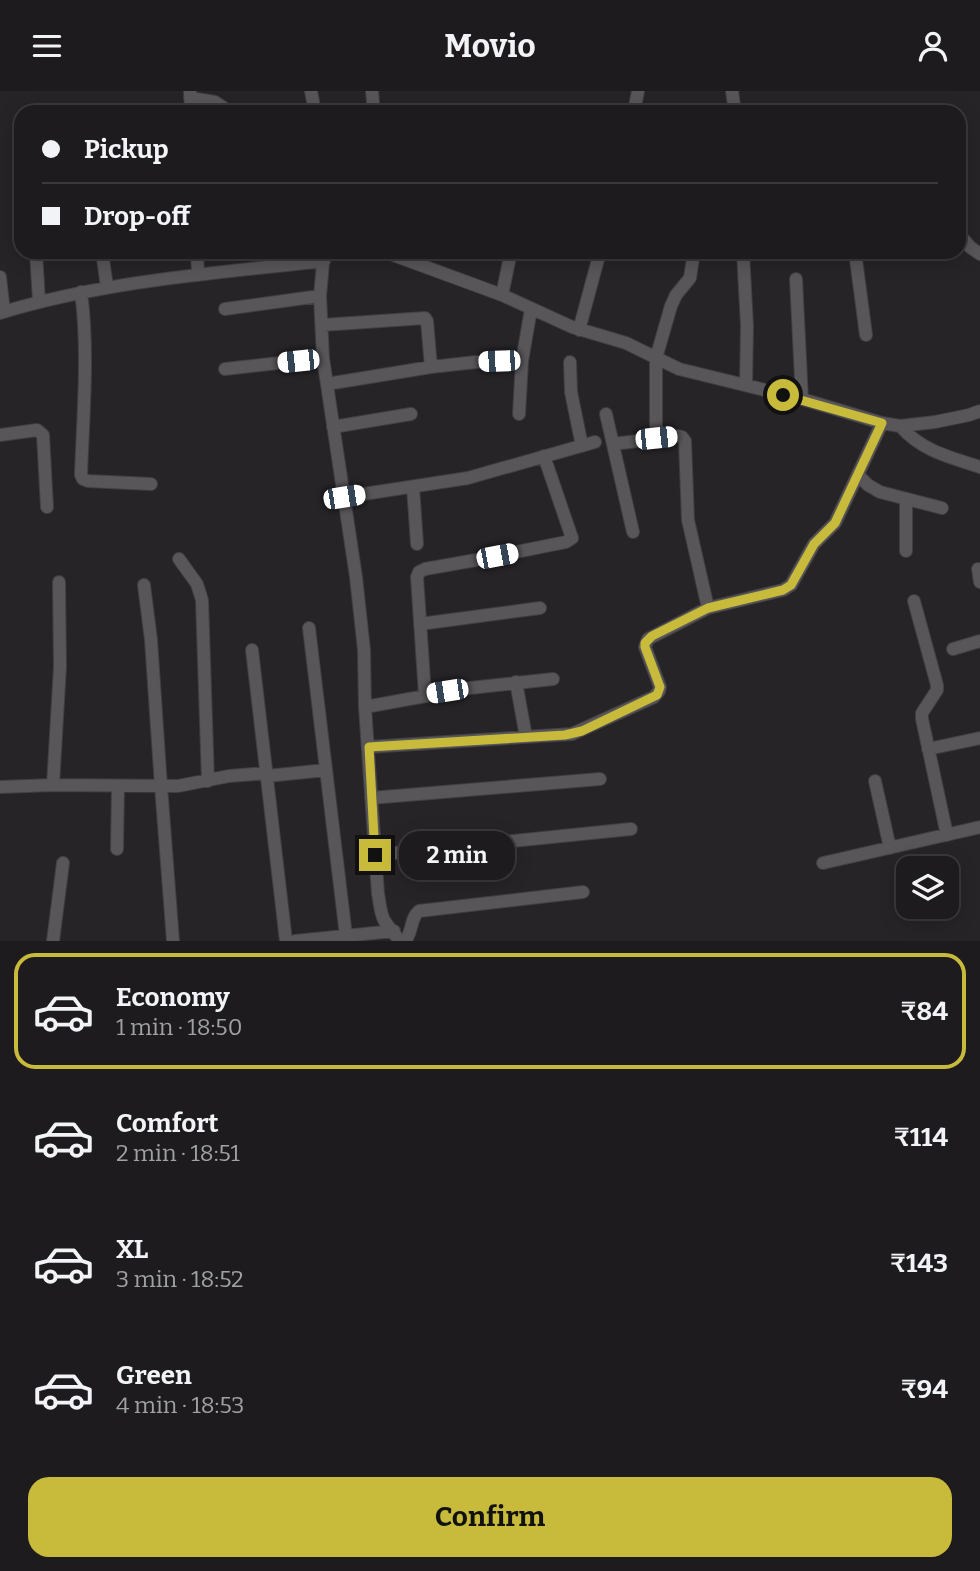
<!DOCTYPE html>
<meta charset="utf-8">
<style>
body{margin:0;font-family:Bitter,serif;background:#252427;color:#f1f3f6;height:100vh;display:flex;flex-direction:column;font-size:26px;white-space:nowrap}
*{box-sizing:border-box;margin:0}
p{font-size:23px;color:#a0a1a4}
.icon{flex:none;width:38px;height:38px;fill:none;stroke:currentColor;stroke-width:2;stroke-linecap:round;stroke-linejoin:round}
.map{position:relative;height:850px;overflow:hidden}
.side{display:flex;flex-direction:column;background:#1d1b1e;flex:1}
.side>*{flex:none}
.top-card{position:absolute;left:14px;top:14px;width:952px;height:154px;border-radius:21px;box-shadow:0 4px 18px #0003,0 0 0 2px #3b393c;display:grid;align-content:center;height:154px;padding:0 28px;background:#1d1b1e}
.buttons{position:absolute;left:896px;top:765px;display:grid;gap:14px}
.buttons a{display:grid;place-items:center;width:63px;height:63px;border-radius:14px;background:#1d1b1e;box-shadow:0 4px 18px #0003,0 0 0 2px #3b393c;font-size:35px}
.end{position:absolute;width:32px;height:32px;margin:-16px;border:9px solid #c8bb3b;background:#111;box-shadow:0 0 0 4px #111}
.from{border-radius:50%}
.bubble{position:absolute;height:49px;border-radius:21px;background:#1d1b1e;box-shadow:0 4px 18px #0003,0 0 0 2px #3b393c;font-size:23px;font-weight:700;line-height:49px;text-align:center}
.car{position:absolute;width:21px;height:42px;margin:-21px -10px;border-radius:9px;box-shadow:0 0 5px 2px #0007;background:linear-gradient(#fff 24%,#345 0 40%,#fff 0 76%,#345 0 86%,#fff 0)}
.top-card b{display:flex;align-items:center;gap:24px;height:66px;font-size:26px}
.top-card b+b{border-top:2px solid #3b393c}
.top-card i{width:18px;height:18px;background:#f1f3f6}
ul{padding:12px 0 0;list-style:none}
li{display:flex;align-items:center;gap:21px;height:116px;margin:0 14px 10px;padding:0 14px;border:4px solid transparent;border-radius:21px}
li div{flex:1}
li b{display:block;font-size:26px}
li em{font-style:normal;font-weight:700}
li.active{border-color:#c8bb3b}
li>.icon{width:63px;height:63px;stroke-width:1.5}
.cta{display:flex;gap:14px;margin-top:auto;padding:14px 28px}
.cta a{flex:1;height:80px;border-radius:21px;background:#c8bb3b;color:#111;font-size:28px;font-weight:700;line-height:80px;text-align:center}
header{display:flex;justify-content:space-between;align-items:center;height:91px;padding:0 28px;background:#1d1b1e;font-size:32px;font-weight:700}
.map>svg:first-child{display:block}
</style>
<header><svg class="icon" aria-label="menu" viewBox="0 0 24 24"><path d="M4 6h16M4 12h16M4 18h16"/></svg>Movio<svg class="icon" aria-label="person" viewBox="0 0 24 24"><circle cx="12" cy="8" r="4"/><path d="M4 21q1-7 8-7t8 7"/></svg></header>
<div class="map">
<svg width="980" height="850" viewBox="0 0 980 850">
<rect width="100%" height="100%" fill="#272428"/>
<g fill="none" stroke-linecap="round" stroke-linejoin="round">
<g stroke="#403f42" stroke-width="14">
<path id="minor" d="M190 0 191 21
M311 0 315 21
M372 0 374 21
M732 0 735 21
M190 7 215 11 230 21
M634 21 638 0
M959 143 970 156 980 163
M36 161 39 210
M102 161 107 196
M197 161 198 184
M324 161 320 205 323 267 356 486 364 559 365 616 378 803C380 812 380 821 384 829 388 836 395 842 399 850
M385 161 502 204 572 236 626 252 679 278 802 308 882 332 900 335 935 331 969 324 980 320
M743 161 747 235 746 294
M855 161 866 244
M0 186 4 221
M796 188 802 308
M81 201C89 261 83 324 81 384L83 388 88 390 151 393
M502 204 511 161
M225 218 320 205
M0 222C105 190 215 182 324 170
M322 234 425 227 427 230 431 276
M579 239 600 161
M570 271 571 301 582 355
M225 278 323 267
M327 293 431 276 476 271 522 270
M519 323 522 270 531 218
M606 323 633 441
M900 335C922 360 949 366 980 376
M333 336 411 323
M0 344 37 339 43 344 47 416
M656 347V267L671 215 676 204 690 187 694 161
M613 353 678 345 682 346 685 350 688 429 708 517
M858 384 868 394 880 401 942 417
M413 396 417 453
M344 406 468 387 595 351
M906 408V460
M179 468 197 493 202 509 208 690
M978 478 980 491
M144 494 151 549 161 695 173 850
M914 510 937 594V599L922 622V628L947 744
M420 533 540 517
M309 537 346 845
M953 558 980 550
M252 559 286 850
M516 591 526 646
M425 604 417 486 419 481 425 478 476 469 566 451 572 447 544 365
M365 616 470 597 553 588
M368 656 572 643 654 606 659 600 660 596 645 556 648 548 708 517 783 499 791 494 814 453 835 432 882 332
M928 658 980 647
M267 685 326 679
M875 690 890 757
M53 694 60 576 59 491
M0 696 53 694 178 695 229 685 267 682
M371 707 600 688
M117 758 118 695
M375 764 631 738
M823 772 980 736
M53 850 63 772
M295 850 394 840
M405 850C413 841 410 827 419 820L583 801"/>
</g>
<use href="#minor" stroke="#585659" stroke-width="12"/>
</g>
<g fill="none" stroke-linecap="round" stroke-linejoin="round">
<path stroke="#c8bb3b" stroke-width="9" d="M375 764 369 656 565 644 582 640 657 604 660 596 645 556V552L652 545 708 517 783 499 791 494 814 453 835 432 882 332 783 304"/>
</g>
</svg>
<div class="buttons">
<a><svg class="icon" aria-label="layers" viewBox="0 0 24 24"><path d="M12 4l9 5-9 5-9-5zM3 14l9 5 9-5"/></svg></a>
</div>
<i class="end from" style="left:783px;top:304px"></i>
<i class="end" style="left:375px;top:764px"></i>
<div class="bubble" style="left:399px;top:740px;width:116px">2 min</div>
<i class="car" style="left:298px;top:270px;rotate:264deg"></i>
<i class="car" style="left:499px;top:270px;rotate:268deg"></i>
<i class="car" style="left:656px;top:347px;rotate:84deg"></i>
<i class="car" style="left:344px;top:406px;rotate:81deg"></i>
<i class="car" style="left:497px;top:465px;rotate:79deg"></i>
<i class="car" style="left:447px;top:600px;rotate:261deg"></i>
<div class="top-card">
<b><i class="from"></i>Pickup</b>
<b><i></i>Drop-off</b>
</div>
</div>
<section class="side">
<ul>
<li class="active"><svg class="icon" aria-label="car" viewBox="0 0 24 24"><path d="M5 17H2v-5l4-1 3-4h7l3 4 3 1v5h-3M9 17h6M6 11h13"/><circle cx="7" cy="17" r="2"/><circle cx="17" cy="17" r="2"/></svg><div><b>Economy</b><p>1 min · 18:50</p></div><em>₹84</em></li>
<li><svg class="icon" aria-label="car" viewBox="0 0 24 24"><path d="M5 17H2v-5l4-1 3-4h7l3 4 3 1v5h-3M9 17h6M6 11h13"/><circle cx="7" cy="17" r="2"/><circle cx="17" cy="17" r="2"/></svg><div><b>Comfort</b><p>2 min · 18:51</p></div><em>₹114</em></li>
<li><svg class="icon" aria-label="car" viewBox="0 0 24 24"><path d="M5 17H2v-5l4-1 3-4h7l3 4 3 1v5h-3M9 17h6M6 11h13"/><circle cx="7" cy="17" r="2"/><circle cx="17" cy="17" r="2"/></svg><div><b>XL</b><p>3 min · 18:52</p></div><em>₹143</em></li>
<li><svg class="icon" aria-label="car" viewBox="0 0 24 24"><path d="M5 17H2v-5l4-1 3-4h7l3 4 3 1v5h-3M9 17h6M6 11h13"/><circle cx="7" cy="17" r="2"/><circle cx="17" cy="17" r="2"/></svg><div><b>Green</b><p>4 min · 18:53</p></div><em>₹94</em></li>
</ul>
<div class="cta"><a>Confirm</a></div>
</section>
